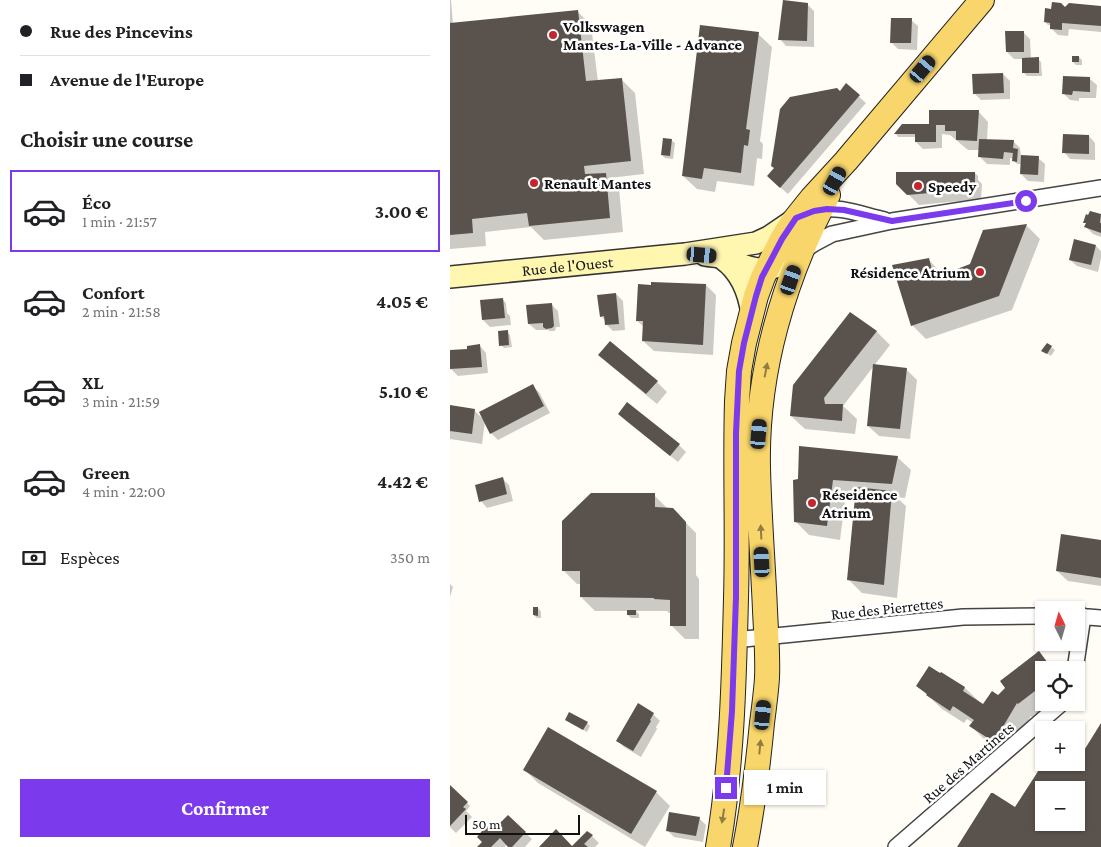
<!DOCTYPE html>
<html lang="fr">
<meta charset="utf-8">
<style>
body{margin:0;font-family:"Crimson Pro",serif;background:#f2f2f2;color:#202124;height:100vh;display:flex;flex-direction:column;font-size:19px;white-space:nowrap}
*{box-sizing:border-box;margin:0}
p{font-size:16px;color:#757577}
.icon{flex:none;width:28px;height:28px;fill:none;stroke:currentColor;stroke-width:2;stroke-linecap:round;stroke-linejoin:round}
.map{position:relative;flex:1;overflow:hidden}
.sheet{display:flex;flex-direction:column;background:#fff;width:450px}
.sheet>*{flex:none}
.guide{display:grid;align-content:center;height:110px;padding:0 20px;background:#fff}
.needle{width:32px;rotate:355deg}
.tools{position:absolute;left:585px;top:601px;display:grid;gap:10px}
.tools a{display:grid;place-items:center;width:50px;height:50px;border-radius:0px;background:#fff;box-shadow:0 1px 4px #0004;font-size:25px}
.scale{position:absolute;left:15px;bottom:12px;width:115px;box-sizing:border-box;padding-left:5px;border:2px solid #111;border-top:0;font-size:14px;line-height:18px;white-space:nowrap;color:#111;-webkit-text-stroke:4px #fff;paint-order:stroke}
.end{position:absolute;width:22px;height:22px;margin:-11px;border:6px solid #7c3aed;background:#fff;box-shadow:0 0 0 2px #fff}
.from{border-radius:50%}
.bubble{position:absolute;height:35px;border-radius:0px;background:#fff;box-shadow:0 1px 4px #0004;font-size:16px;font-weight:700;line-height:35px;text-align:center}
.car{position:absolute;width:15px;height:30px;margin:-15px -8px;border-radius:6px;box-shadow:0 0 4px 1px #0007;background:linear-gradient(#222 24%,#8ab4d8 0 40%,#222 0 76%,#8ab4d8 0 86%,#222 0)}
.guide b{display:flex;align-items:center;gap:18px;height:48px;font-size:19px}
.guide b+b{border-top:1px solid #e0e0e0}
.guide i{width:12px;height:12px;background:#202124}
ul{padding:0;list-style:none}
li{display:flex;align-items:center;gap:15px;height:82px;margin:0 10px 8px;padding:0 10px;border:2px solid transparent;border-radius:0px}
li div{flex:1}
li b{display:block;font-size:19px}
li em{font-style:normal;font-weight:700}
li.active{border-color:#7c3aed}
li>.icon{width:45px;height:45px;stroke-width:1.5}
h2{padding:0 20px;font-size:22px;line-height:60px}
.pay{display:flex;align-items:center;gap:12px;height:55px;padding:0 20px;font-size:19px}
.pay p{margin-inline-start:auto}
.primary-button{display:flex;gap:10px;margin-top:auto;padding:10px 20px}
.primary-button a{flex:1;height:58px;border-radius:0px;background:#7c3aed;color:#fff;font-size:20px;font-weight:700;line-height:58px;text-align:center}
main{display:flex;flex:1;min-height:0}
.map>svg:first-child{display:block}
</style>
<main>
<section class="sheet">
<div class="guide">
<b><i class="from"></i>Rue des Pincevins</b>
<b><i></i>Avenue de l'Europe</b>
</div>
<h2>Choisir une course</h2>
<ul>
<li class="active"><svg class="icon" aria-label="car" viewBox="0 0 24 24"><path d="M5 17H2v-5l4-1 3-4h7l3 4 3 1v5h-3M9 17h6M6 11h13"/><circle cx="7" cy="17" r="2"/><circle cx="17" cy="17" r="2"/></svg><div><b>Éco</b><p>1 min · 21:57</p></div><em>3.00 €</em></li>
<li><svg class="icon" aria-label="car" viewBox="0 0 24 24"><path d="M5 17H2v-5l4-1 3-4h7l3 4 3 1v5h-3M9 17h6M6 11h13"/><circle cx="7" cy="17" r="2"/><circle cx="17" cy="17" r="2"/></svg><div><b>Confort</b><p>2 min · 21:58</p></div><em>4.05 €</em></li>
<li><svg class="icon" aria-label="car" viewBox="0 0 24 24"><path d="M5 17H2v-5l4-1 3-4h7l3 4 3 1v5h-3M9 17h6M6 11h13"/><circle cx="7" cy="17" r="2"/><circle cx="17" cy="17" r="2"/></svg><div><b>XL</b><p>3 min · 21:59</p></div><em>5.10 €</em></li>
<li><svg class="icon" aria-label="car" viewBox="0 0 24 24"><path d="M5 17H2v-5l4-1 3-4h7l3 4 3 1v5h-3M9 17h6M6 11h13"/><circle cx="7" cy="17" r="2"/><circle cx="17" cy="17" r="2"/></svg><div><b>Green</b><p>4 min · 22:00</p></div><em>4.42 €</em></li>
</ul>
<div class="pay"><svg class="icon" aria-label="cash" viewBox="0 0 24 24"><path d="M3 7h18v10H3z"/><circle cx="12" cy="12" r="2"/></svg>Espèces<p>350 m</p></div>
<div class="primary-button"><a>Confirmer</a></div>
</section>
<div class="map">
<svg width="651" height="847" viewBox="0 0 651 847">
<rect width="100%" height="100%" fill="#fffdf5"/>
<path fill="#0003" d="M0 0H1L3 24 128 12 141 25 148 82 171 79 185 93 194 174 159 178 169 188 173 232 94 240 81 227 35 232 36 246 0 249Z
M357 4 364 11V47L336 46 330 39Z
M651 7V32L619 29 618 36 608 35 601 28V25H598L595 22 601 10 615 8Z
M461 20 468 26 467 50 448 49 441 42Z
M573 32 580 39 581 59H588L591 62 592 76H577L574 73 573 59H564L557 52Z
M308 34 322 47 310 141 313 144 312 159 307 158 304 186 267 181 265 192 247 189 233 176Z
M629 57 632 60V65H626L623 62Z
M553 74 560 81V99L531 100 524 93Z
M640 79 647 85 646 98H629V101L620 100 613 93Z
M396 85 416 103 338 194 325 183Z
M528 111 538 122 537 140 563 141 570 148 571 156 588 158 595 164 594 182 578 181 571 174 572 164H567L564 161V159L560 158V165L537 164 530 157V150H518L500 135 492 134V148L473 149 466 142V137H448L446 134 453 126H483L480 124Z
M639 136 645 143V160L620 159 614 152Z
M221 140 225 143 223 159 215 158 212 155Z
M525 173 528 176V180L532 184 531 199 469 205 448 184Z
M641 212 651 216V237L643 234 636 227 637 224 635 222Z
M576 225 590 239 562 310 476 339 462 325 479 260 492 274 493 276 521 265Z
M646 246 651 251V258L648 272 627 266 620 260Z
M256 285 266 295 263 355 204 351 193 341 194 327 187 321Z
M166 294 173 301 175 330 163 331 157 325 156 321 151 316Z
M53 300 56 303 57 313 60 316 61 325 40 327 33 320Z
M101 304 108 311 110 327H106L105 331H100L98 330H86L79 324Z
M400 314 427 332 440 345 393 406 407 419 405 434 355 429 341 416Z
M57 332 60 335 62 347 54 348 51 345Z
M597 344 605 350 601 356 593 351Z
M30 346 36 353 38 373 8 376 1 369 0 351 19 350Z
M150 355 207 382 217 392 207 404 160 365Z
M456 369 467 380 460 439 429 436 418 426Z
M82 386 89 392 100 413 48 440 41 433 35 421 32 444 0 439V407L24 410 33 419Z
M169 414 229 445 236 452 228 462 176 421Z
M447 457 461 470 455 498 446 497 456 506 447 598 412 593 398 579 407 494 396 493 390 540 359 535 345 521 344 481Z
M53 479 59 485 63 501 37 508 31 501Z
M204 495 218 509H222L246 533V575L249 579V639H235L221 625V613H219L217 611H186L189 614V618H181L178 615V611H145L131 597V584H127L113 570Z
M651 541V586L618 581 607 571Z
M0 584 3 587 0 597Z
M88 608 91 612V618H87L84 615Z
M589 653 605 670H594V702H601L582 717 581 716 558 755 535 740 521 726 523 723 517 719 514 723 492 709 468 686 492 673 515 688 534 706 549 697Z
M203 714 210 721 206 727 207 729 191 757 174 747 167 740Z
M116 719 137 723 140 726 137 732 119 722Z
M99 729 206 792 220 806 195 847 88 783 75 770Z
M4 790 20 806 16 811 22 817 6 833 0 827V794Z
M58 817 82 839 75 847H60L57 844 55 847H29Z
M249 818 256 825 253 842 224 837 217 830Z
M137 833 142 836 149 843 145 847H123Z"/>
<path fill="#5a524d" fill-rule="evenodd" d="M333 0 358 3 357 41 328 40Z
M602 2 611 3 615 7 619 3 651 6V26L612 23V30L600 29V23L594 22 595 8 601 9Z
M128 10 136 81 172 78 181 161 134 166 135 174 156 173 160 218 79 226 77 213 22 219 23 233 0 235V23Z
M441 18H462L461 43H440Z
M250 25 309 32 296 129 300 130 298 146 294 145 291 173 254 168 252 179 232 176Z
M555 31H574V52H556Z
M622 56H629V62H622Z
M589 57V73H572V58Z
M553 73 554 93 523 94 522 74Z
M613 76 640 77V92L623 91 622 95 612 94Z
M396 83 410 95 330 188 317 176 324 168 321 166 330 109 340 97 387 88 390 91Z
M479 110H529L527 141 506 140V131H495V125H486V142H465V134H444L452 124H479Z
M613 134 639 135V154L612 153Z
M213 138 222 139 220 156 211 155Z
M529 139 564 140 563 148 568 149 567 162 562 161 563 153 554 152 553 159 528 157Z
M571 155 589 156 588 175 570 174Z
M446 172H525V189L457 195 446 184Z
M640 211 651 214 650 223H651V233L634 227 636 223H633L636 214 638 215Z
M577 224 549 296 461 326 442 265 479 258 484 278 520 264 533 230Z
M624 239 646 245 641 265 619 260Z
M201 282 256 284 253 345 192 341 193 321H186L188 284 201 285Z
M166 293 169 324 155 325 154 316 150 317 147 295Z
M53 298 55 318 32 320 30 300Z
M102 303 104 326 102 328 96 329 93 327V323L78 324 76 305Z
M400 312 427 331 374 398 375 404H393L392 421 340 416 343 385Z
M58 330 59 345 49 346 48 331Z
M160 341 208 381 196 394 148 355Z
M597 343 602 346 597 354 591 351Z
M30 344 32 367 0 369V350L17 349V346Z
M423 364 457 368 450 429 417 426Z
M83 384 94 406 40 434 29 412Z
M177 402 230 444 220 456 168 414Z
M0 405 25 409 22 434 0 431Z
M349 446 448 456 442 484 383 480 377 526 344 522 343 480 348 479Z
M53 477 57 494 29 502 25 485Z
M406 487 442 491 434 585 397 580Z
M141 493H205V507L223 508 236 522V626H220V600L204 599V598L130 597V571H112V521Z
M611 534 651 540V578L606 571Z
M83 607H88V616L83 615Z
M177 610H186V615H177Z
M589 651 603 670H594V684L568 704 567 703 544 742 519 726 524 720 503 706 500 711 476 695 477 694 466 686 479 666 490 673 491 672 515 687 513 691 533 704 542 691 548 695 555 688 550 681Z
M188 703 204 713 200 720 201 721 183 751 166 741Z
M119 712 138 722 133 730 115 720Z
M651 723V847H507L541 793H543L565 807 594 762H626V748L633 752ZM594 790H626V822H594Z
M98 727 207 791 181 834 73 770Z
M0 785 18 802 13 807 16 809 0 826Z
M219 812 250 817 246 836 216 831Z
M58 815 76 832 62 847H58L50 838 41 847H27L32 842 27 837 32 831 37 826 42 831Z
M106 829 122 846 137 831 143 835 134 844 138 847H89Z"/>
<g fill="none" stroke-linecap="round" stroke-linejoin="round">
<g stroke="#444" stroke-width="18">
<path id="street" d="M365 210C390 205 412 215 435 220
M353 251 365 243 382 234 442 221 651 188
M626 616 651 618
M284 640 513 617 594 616
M625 670 633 616
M446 847 613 702"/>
</g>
<g stroke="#333" stroke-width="24">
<g id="secondary">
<path d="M255 255C260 256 265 256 271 257 294 264 305 275 332 265"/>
<path d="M273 259C291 272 299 293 302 314"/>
<path id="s1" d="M0 277 235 254 306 243 319 237 344 220"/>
</g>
</g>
<g stroke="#222" stroke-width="26">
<path id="primary" d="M268 847C282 765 284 681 286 598 288 532 285 466 287 401L289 371 294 343 306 296 313 277 332 239 342 223 362 198 396 161 532 0
M295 847C303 806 308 765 312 723 314 708 316 693 317 678 318 656 316 633 315 610 313 562 309 515 308 467 306 372 334 278 378 195"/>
</g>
<use href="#street" stroke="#fff" stroke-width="15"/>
<use href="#secondary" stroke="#fff6b0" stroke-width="21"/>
<use href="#primary" stroke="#f9d66b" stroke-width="24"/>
</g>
<defs><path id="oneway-solid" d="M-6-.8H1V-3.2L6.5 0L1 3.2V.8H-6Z" transform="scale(1.25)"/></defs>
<g fill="#917d42">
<use href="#oneway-solid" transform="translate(316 370) rotate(-79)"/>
<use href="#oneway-solid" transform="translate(311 532) rotate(-93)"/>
<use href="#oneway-solid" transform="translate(310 747) rotate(-84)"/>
<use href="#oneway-solid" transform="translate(273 816) rotate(99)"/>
</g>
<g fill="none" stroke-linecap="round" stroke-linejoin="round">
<path stroke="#7c3aed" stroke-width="6" d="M276 788 282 711 286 597V433L289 371 294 343 306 296 312 277 321 260 332 239 346 218 364 211 377 209 394 210 442 221 576 201"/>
</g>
<g fill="#c4262e" stroke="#fff" stroke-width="2">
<circle cx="103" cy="35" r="5"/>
<circle cx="84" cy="183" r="5"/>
<circle cx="468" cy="186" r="5"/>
<circle cx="530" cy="272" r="5"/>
<circle cx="362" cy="503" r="5"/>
</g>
<g text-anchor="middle" stroke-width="5" stroke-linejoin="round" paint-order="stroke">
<g font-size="16" font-weight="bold" fill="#111" stroke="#fff" text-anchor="start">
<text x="113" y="32">Volkswagen<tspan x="113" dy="18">Mantes-La-Ville - Advance</tspan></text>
<text x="94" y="189">Renault Mantes</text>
<text x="478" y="192">Speedy</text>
<text x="520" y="278" text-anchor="end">Résidence Atrium</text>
<text x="372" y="500">Réseidence<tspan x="372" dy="18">Atrium</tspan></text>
</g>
<g font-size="16" fill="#111" stroke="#fff">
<text dy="6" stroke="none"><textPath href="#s1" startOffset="118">Rue de l'Ouest</textPath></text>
<text transform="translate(437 608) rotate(-6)" y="6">Rue des Pierrettes</text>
<text transform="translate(518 762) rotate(-41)" y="6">Rue des Martinets</text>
</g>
</g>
</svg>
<div class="tools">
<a><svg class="needle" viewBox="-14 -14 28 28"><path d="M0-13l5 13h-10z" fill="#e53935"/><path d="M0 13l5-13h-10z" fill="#757577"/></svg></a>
<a><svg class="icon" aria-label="locate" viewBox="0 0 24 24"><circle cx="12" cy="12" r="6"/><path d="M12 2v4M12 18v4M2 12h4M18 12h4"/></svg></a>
<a>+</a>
<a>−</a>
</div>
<div class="scale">50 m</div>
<i class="end from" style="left:576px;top:201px"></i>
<i class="end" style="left:276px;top:788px"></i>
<div class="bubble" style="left:294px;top:770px;width:82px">1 min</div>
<i class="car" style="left:473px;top:69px;rotate:40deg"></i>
<i class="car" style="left:385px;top:181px;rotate:29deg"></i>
<i class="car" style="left:252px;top:255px;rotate:95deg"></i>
<i class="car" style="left:341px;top:280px;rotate:19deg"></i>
<i class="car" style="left:309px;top:434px;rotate:5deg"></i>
<i class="car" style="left:312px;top:562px;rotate:357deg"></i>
<i class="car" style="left:313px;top:715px;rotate:6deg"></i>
</div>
</main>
